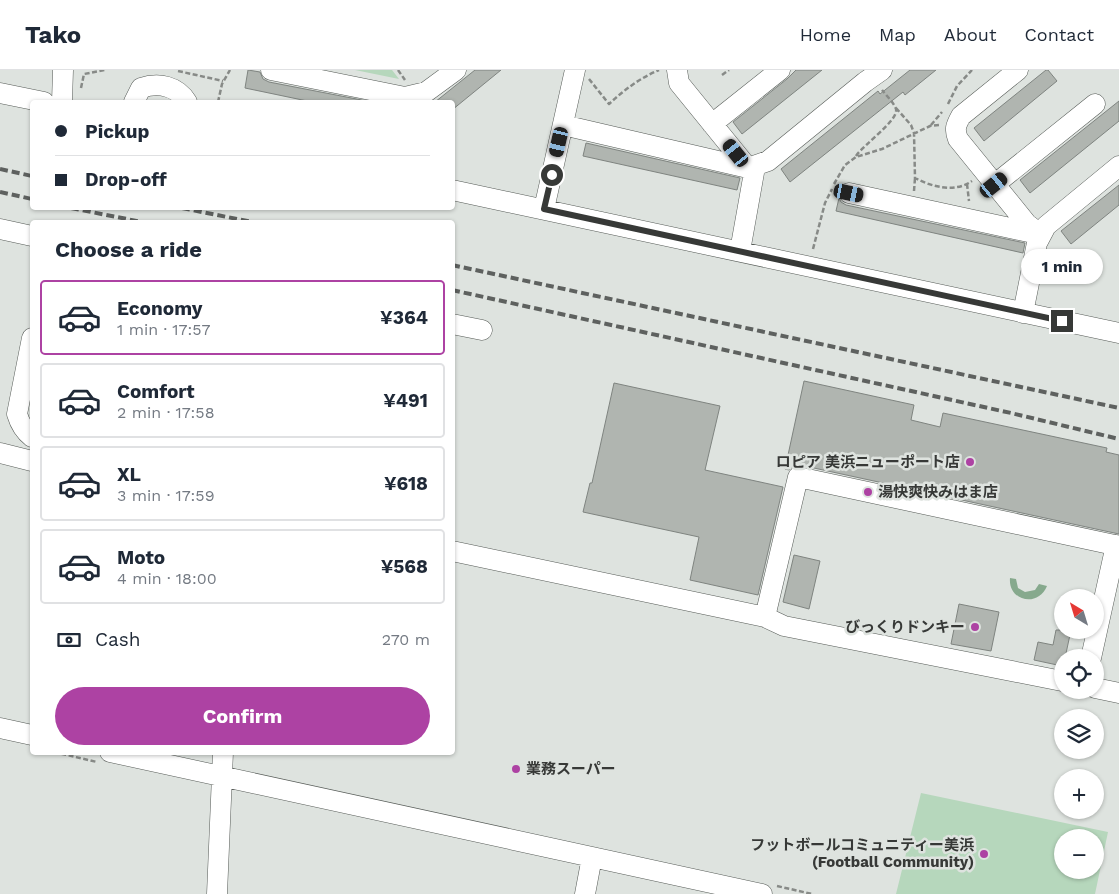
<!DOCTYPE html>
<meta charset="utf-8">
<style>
body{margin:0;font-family:"Work Sans","Noto Sans JP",sans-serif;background:#f6f6f7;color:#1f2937;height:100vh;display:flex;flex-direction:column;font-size:19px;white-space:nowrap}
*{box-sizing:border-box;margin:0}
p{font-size:16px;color:#747a83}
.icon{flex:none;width:28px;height:28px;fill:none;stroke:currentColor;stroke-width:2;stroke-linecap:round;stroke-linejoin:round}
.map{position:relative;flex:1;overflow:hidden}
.sheet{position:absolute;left:30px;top:150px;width:425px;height:535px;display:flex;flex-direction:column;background:#fff;border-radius:5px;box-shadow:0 1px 4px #0004}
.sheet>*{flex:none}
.top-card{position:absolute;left:30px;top:30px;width:425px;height:110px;border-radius:5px;box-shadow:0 1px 4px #0004;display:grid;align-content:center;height:110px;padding:0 25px;background:#fff}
.needle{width:32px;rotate:322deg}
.fabs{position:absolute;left:1054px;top:519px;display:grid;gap:10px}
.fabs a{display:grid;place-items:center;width:50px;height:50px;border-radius:50%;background:#fff;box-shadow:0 1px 4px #0004;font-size:25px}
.end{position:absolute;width:22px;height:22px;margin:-11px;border:6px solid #373937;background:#fff;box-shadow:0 0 0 2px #fff}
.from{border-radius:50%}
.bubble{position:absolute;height:35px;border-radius:18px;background:#fff;box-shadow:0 1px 4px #0004;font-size:16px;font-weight:700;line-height:35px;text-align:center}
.car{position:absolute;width:15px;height:30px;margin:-15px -8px;border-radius:6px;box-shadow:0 0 4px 1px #0007;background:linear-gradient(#222 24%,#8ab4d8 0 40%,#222 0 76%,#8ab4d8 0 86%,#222 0)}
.top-card b{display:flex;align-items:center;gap:18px;height:48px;font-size:19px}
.top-card b+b{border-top:1px solid #e0e1e3}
.top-card i{width:12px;height:12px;background:#1f2937}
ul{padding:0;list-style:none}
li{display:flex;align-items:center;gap:15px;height:75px;margin:0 10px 8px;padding:0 15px;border:2px solid #e0e1e3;border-radius:5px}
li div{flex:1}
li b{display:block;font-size:19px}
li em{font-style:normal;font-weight:700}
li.current{border-color:#ad42a3}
li>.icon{width:45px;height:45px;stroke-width:1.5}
h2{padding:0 25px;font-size:22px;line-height:60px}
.pay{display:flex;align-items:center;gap:12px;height:55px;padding:0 25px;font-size:19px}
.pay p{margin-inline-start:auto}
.primary-button{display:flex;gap:10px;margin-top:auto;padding:10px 25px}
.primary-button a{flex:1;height:58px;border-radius:30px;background:#ad42a3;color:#fff;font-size:20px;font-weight:700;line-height:58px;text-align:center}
header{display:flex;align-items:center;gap:30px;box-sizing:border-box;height:70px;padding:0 25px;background:#fff;border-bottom:1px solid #e0e1e3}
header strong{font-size:24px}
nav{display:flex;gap:28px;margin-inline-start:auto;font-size:18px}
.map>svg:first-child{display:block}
</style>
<header>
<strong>Tako</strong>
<nav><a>Home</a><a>Map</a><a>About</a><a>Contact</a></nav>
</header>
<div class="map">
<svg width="1119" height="824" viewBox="0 0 1119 824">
<rect width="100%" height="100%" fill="#dee3df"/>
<path fill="#b6d7bc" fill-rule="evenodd" d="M355 0H392L399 9Z
M921 723 1108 762 1095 824H896ZM1062 768H1095V800H1062Z"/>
<path fill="#86a98d" d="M1010 508 1016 509 1018 518 1025 522 1035 520 1039 514 1047 516C1038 538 1008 531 1010 508Z"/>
<path fill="#b0b5b0" stroke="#7f8480" d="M248 0 260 2 263 9 269 12 372 32H312L245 18Z
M475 0H501L452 40V32H435Z
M796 0H822L742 64 733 52 787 9Z
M910 0H936L905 25 903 22 790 112 781 99 878 21 880 24Z
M1046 0H1048L1057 11 984 71 974 58Z
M1119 31V51L1030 123 1020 110Z
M586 73 740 108 737 120 583 86Z
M1119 115V135L1071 174 1061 161Z
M839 128 841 132 846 135 1025 173 1023 183 836 141Z
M804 311 914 335 911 350 940 357 943 343 1107 378 1106 382 1119 385V464L800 395 794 396 789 400 785 399Z
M614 313 720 336 705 400 783 417 758 525 690 510 699 467 583 442 590 413H592Z
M794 485 820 491 809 539 783 532Z
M959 534 999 542 991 581 951 574Z
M1056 560H1071L1065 588H1062V596L1034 590 1038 572 1053 575Z"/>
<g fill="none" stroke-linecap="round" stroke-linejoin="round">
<g stroke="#565b57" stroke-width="21">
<path id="minor" d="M271 0 405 27 426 22 456 0
M677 0 679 13 748 98
M1018 0 961 46C956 55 954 59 958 69L1027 154 1040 164
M0 23 44 32
M62 32 63 0
M134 32 141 18C159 12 177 16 187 32
M712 54 780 0
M563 55 748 98 768 91 865 12 882 0
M994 115 1095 34
M452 120 1119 263
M849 123 1038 164
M544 139 575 0
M0 159 32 166
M740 181 755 97
M1023 243 1037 173 1046 156 1119 96
M452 254 482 260
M32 268 17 344C20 354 24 361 32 367
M0 383 32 391
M452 481 765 547 784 556 1062 611
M765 547 798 407 1119 476
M1091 588 1116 475
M1095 618 1119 623
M0 658 32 665
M110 682 762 824
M217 824 223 682
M585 824 592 787"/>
</g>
<path stroke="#878a87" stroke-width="2.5" stroke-dasharray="5 2.5" stroke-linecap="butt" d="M398 0 405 10
M178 1 223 11
M722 5 729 0
M589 9 609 34C624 20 640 8 659 0
M81 18 84 4 105 0
M218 32 222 14 230 0
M948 34 957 16 972 0
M896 38 911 55 914 63 915 108C932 117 955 123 972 111
M931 55 942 42
M856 86C863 75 899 50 896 39 894 33 886 25 882 20
M834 114 845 95 856 87 882 79 930 56 939 55
M967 114 969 131
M914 121 915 108
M813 179 825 133 832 119
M54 682 97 692
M777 816 812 824"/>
<use href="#minor" stroke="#fff" stroke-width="20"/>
<path stroke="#5e615f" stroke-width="4" stroke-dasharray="8 4" stroke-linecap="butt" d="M0 99 32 106
M0 122 32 129
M71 138 142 152
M182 138 252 152
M452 195 1119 338
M452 220 1011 343 1119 369"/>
</g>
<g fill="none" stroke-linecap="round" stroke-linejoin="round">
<path stroke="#373937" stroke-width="6" d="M552 105 544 139 1062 251"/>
</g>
<g fill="#ad42a3" stroke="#dee3df" stroke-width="2">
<circle cx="970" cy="392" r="5"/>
<circle cx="868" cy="422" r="5"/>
<circle cx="975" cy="557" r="5"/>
<circle cx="516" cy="699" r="5"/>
<circle cx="984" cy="784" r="5"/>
</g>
<g text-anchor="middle" stroke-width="5" stroke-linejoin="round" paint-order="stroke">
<g font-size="15" font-weight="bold" fill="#373937" stroke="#dee3df" text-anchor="end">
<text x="960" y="397">ロピア 美浜ニューポート店</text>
<text x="878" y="427" text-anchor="start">湯快爽快みはま店</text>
<text x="965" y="562">びっくりドンキー</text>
<text x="526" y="704" text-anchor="start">業務スーパー</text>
<text x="974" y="780">フットボールコミュニティー美浜<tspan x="974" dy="17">(Football Community)</tspan></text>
</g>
</g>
</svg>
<div class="fabs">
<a><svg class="needle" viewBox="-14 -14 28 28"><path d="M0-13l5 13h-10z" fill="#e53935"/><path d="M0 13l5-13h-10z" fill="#747a83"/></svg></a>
<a><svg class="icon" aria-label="locate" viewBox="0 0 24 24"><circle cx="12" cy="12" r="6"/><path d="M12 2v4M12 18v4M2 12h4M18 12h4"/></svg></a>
<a><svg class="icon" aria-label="layers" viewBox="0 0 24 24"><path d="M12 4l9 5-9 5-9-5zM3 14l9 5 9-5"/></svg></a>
<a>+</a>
<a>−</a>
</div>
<i class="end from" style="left:552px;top:105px"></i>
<i class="end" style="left:1062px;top:251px"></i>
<div class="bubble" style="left:1021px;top:179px;width:82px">1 min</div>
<i class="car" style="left:559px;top:72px;rotate:193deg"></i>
<i class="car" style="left:736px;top:83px;rotate:321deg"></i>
<i class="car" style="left:994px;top:115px;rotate:51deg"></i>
<i class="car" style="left:849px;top:123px;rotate:102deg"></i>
<div class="top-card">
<b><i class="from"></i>Pickup</b>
<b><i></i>Drop-off</b>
</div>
<section class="sheet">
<h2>Choose a ride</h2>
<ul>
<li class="current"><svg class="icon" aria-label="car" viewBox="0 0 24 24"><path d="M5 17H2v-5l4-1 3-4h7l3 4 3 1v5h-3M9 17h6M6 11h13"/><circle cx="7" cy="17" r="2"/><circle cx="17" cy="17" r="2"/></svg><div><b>Economy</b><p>1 min · 17:57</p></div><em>¥364</em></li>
<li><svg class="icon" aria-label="car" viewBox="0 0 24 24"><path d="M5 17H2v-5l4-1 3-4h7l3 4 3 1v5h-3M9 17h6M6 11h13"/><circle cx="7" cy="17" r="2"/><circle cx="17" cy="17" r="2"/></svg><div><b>Comfort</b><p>2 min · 17:58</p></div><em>¥491</em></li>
<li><svg class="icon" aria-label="car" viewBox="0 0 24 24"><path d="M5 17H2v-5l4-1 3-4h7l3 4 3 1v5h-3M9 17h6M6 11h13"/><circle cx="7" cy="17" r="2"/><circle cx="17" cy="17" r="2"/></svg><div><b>XL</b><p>3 min · 17:59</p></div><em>¥618</em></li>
<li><svg class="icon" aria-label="car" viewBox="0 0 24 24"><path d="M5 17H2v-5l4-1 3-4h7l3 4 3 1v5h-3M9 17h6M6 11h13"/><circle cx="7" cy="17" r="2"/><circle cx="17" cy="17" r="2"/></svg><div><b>Moto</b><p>4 min · 18:00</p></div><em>¥568</em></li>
</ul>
<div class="pay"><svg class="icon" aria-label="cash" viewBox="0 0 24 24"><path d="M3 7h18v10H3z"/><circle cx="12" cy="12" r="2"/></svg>Cash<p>270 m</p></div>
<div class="primary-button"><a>Confirm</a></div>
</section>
</div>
